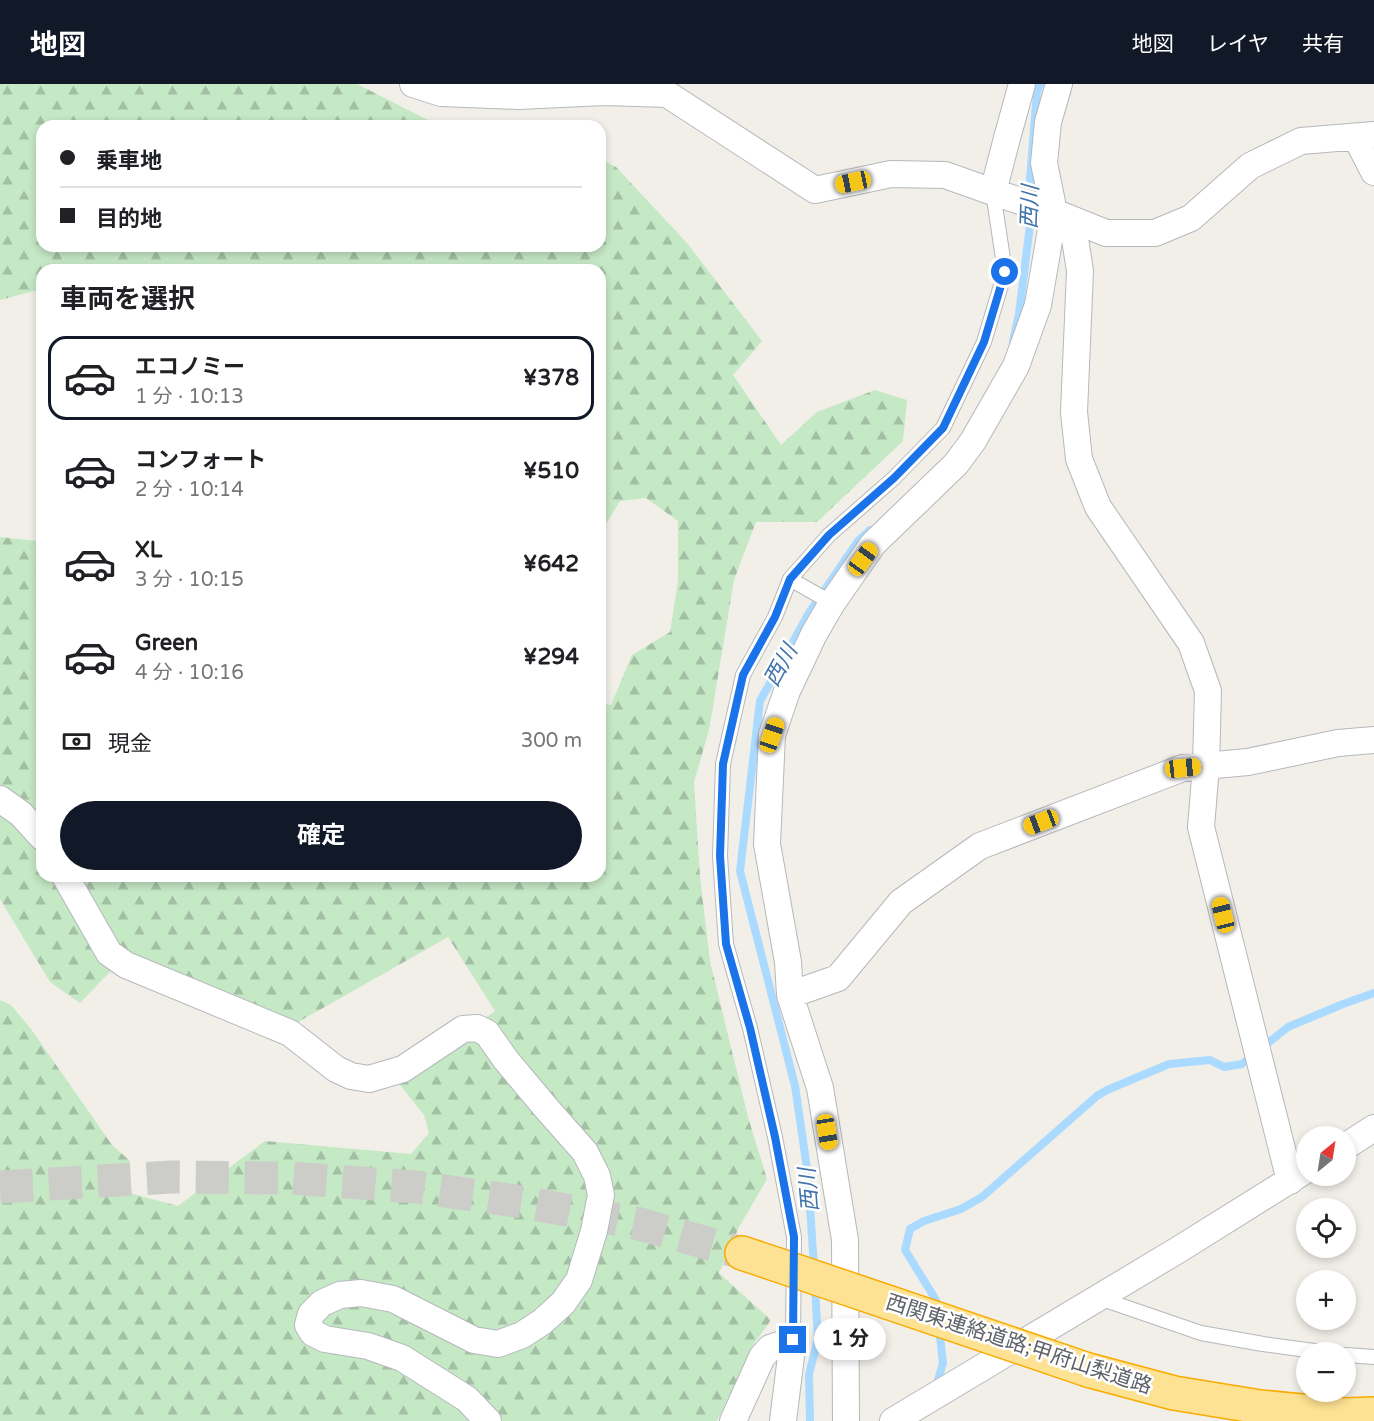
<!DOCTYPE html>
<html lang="ja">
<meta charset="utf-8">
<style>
body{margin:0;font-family:"Varela Round","Noto Sans JP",sans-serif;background:#f2f2f2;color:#202124;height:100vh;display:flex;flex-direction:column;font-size:22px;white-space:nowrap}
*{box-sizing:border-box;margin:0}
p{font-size:20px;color:#757577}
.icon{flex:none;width:33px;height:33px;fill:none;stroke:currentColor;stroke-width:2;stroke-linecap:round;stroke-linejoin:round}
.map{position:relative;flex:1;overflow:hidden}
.side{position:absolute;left:36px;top:180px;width:570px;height:618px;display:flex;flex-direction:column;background:#fff;border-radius:18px;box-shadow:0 3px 9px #0003}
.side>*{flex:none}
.guide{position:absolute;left:36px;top:36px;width:570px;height:132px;border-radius:18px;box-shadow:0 3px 9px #0003;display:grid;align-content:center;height:132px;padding:0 24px;background:#fff}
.needle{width:39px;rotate:30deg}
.buttons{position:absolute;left:1296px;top:1042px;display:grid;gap:12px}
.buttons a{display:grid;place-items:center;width:60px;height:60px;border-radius:50%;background:#fff;box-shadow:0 3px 9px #0003;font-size:30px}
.end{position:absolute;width:27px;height:27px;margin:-14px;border:8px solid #1a73e8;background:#fff;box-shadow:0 0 0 3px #fff}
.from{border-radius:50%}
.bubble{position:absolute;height:42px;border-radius:21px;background:#fff;box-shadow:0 3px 9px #0003;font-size:20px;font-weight:700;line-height:42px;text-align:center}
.car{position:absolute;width:18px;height:36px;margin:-18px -9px;border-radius:8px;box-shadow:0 0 4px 2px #0007;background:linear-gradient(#f5c518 24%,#345 0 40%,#f5c518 0 76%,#345 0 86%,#f5c518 0)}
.guide b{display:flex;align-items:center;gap:21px;height:57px;font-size:22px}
.guide b+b{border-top:2px solid #e0e0e0}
.guide i{width:15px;height:15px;background:#202124}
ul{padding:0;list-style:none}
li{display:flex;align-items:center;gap:18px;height:84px;margin:0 12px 9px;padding:0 12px;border:3px solid transparent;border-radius:18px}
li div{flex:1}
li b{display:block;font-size:22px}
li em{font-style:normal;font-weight:700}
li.selected{border-color:#111827}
li>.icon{width:54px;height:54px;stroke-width:1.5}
h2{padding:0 24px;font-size:27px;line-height:72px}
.pay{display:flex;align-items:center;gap:15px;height:66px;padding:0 24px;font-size:22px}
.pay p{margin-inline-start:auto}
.primary-button{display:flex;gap:12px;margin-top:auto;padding:12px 24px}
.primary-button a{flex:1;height:69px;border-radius:36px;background:#111827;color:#fff;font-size:24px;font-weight:700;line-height:69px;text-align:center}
header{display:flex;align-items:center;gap:36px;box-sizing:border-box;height:84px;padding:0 30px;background:#111827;color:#fff}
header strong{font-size:28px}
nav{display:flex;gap:33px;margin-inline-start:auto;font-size:21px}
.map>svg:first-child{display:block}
</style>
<header>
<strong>地図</strong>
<nav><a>地図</a><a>レイヤ</a><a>共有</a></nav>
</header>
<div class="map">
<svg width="1374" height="1337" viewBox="0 0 1374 1337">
<defs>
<pattern id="forest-firs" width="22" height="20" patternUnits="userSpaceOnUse" patternTransform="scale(1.5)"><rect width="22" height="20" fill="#c5e8c5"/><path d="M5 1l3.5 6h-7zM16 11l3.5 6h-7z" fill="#a3c0a4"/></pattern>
</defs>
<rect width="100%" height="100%" fill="#f1efe8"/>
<path fill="url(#forest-firs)" d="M0 0H357L440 42H42V162H600V75L616 83 687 159 762 257 733 291 781 361 817 328 875 306 907 316 903 357 817 438H756L734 496 709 646 694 698 700 793 710 877 748 1033 767 1095 739 1143 719 1189 771 1236 755 1258 717 1337H0V916L11 921 31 945 112 1061 130 1077 126 1108 178 1122 265 1057 411 1070 429 1049 424 1031 396 996 495 927 448 853 293 941 128 869 80 919 50 898 0 815V453L38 457 42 455V792H600V619L611 621 632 571 670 548 678 497V437L646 414 620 417 600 450V186H42V205L0 216Z"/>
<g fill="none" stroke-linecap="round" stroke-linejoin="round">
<path stroke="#aadaff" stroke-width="8" d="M1013 257 1019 230 1034 109 1030 96 1037 8 1040 0
M814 1184 808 1091 795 1002 740 787 760 617 809 529 858 457 870 446
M937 1226 936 1216 905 1166 910 1145 924 1137 961 1125 982 1113 1097 1012 1107 1006 1169 980 1210 976 1224 983 1242 980 1288 943 1343 920 1374 909
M936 1303 943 1279 939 1244
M810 1337 809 1290 818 1255 815 1202"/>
<path stroke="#ccccc8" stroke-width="33" stroke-dasharray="33 16" stroke-linecap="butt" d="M0 1103 171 1093 290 1094 416 1103 523 1118 636 1139 742 1169"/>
<g stroke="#b5b8bc" stroke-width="16">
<path id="lane" d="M790 495 832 519
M1099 1214 1201 1249 1263 1260 1329 1269
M793 1256 794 1153 775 1053 750 944 726 860 720 772 723 680 743 591 775 533 790 495 829 451 894 394 943 344 984 258 1005 188 993 108
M1346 1271 1374 1273"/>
</g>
<g stroke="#b5b8bc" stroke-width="28">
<path id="street" d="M413 0 441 9 518 12 605 8 667 10 815 106 891 90 945 91 993 108 1054 128 1106 149H1155L1191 134 1250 82 1301 57 1374 51
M1356 53 1374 88
M993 108 1007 54 1022 0
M1072 136 1080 187 1074 328 1079 375 1098 423 1191 559 1208 607 1206 682 1201 743 1290 1097
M0 715 21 730 42 753
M65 792 109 869 126 881 290 949 336 985 351 992 369 995 403 985 463 945 477 944 487 949 506 976 547 1025 585 1068 597 1092 601 1111 594 1147 579 1196 563 1219 542 1238 522 1251 498 1260 474 1256 393 1215 361 1209 340 1211 322 1219 311 1230 308 1241 313 1249 325 1255 368 1262 402 1274 467 1315 488 1337
M790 911 838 894 901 818 980 762 1183 684 1248 678 1338 659 1374 656
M1346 1062 1374 1044
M733 1337 762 1273 770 1264 793 1256 783 1337
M846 1337 845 1156 820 1004 790 911 788 878 767 760 772 651 787 607 814 550 832 519 873 460 956 380 973 357 1016 282 1038 221 1054 128 1044 79 1048 38 1059 0
M893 1337 1178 1166 1306 1086"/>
</g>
<g stroke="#f9ab00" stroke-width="36">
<path id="highway" d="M742 1169 775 1180
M1088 1286 1174 1309 1260 1323 1344 1331 1374 1330"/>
</g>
<use href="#lane" stroke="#fff" stroke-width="14"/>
<use href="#street" stroke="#fff" stroke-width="26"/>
<use href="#highway" stroke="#fde293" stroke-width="33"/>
<g stroke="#f9ab00" stroke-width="36" stroke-linecap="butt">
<path id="highway-bridge" d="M775 1180 1088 1286"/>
</g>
<use href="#highway-bridge" stroke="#fde293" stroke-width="33"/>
</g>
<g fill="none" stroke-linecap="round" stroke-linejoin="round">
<path stroke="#1a73e8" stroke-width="8" d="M793 1256 794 1153 775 1053 750 944 726 860 720 772 723 680 743 591 775 533 790 495 829 451 894 394 943 344 984 258 1005 188"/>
</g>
<g text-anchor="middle" stroke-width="5" stroke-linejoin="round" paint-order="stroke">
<g font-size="21" fill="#5f6368" stroke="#fff">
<text transform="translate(1019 1260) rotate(18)" y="7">西関東連絡道路;甲府山梨道路</text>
</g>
<g font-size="22" font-style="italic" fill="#4174aa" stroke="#fff">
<text transform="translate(1029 123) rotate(-88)" y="8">西川</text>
<text transform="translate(780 581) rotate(-61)" y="8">西川</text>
<text transform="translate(808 1106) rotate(-95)" y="8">西川</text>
</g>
</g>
</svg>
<div class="buttons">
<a><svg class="needle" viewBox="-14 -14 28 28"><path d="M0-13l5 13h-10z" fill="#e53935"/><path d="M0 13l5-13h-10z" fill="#757577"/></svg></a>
<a><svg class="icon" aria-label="locate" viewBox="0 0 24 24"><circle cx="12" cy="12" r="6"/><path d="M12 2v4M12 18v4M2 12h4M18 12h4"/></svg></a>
<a>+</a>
<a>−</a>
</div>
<i class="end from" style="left:1005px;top:188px"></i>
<i class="end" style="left:793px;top:1256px"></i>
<div class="bubble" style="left:814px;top:1234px;width:72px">1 分</div>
<i class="car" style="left:853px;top:98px;rotate:258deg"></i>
<i class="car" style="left:863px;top:475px;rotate:36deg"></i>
<i class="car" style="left:772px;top:651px;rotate:19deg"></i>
<i class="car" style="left:1183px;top:684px;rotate:84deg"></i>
<i class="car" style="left:1041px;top:738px;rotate:249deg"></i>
<i class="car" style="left:1223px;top:831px;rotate:346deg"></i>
<i class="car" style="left:827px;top:1048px;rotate:171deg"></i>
<div class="guide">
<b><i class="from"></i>乗車地</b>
<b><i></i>目的地</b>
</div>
<section class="side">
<h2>車両を選択</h2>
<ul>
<li class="selected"><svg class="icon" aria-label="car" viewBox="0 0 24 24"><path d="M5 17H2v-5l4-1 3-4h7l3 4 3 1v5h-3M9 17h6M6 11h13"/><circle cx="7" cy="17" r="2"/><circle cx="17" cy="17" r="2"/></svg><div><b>エコノミー</b><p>1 分 · 10:13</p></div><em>¥378</em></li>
<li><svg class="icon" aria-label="car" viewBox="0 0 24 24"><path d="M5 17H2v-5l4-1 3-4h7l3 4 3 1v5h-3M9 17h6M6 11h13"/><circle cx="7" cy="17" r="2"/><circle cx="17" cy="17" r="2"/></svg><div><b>コンフォート</b><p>2 分 · 10:14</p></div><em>¥510</em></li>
<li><svg class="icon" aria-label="car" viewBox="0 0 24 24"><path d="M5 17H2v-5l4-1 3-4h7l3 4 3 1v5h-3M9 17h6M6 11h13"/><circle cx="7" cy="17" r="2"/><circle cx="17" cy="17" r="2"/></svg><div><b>XL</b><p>3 分 · 10:15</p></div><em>¥642</em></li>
<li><svg class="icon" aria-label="car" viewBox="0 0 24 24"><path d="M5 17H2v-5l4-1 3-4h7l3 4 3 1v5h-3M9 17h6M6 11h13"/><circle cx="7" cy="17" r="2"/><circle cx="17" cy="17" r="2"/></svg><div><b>Green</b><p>4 分 · 10:16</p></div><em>¥294</em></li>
</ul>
<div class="pay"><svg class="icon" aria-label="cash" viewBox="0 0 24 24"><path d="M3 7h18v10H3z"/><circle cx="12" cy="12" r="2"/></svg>現金<p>300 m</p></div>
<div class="primary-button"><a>確定</a></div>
</section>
</div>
